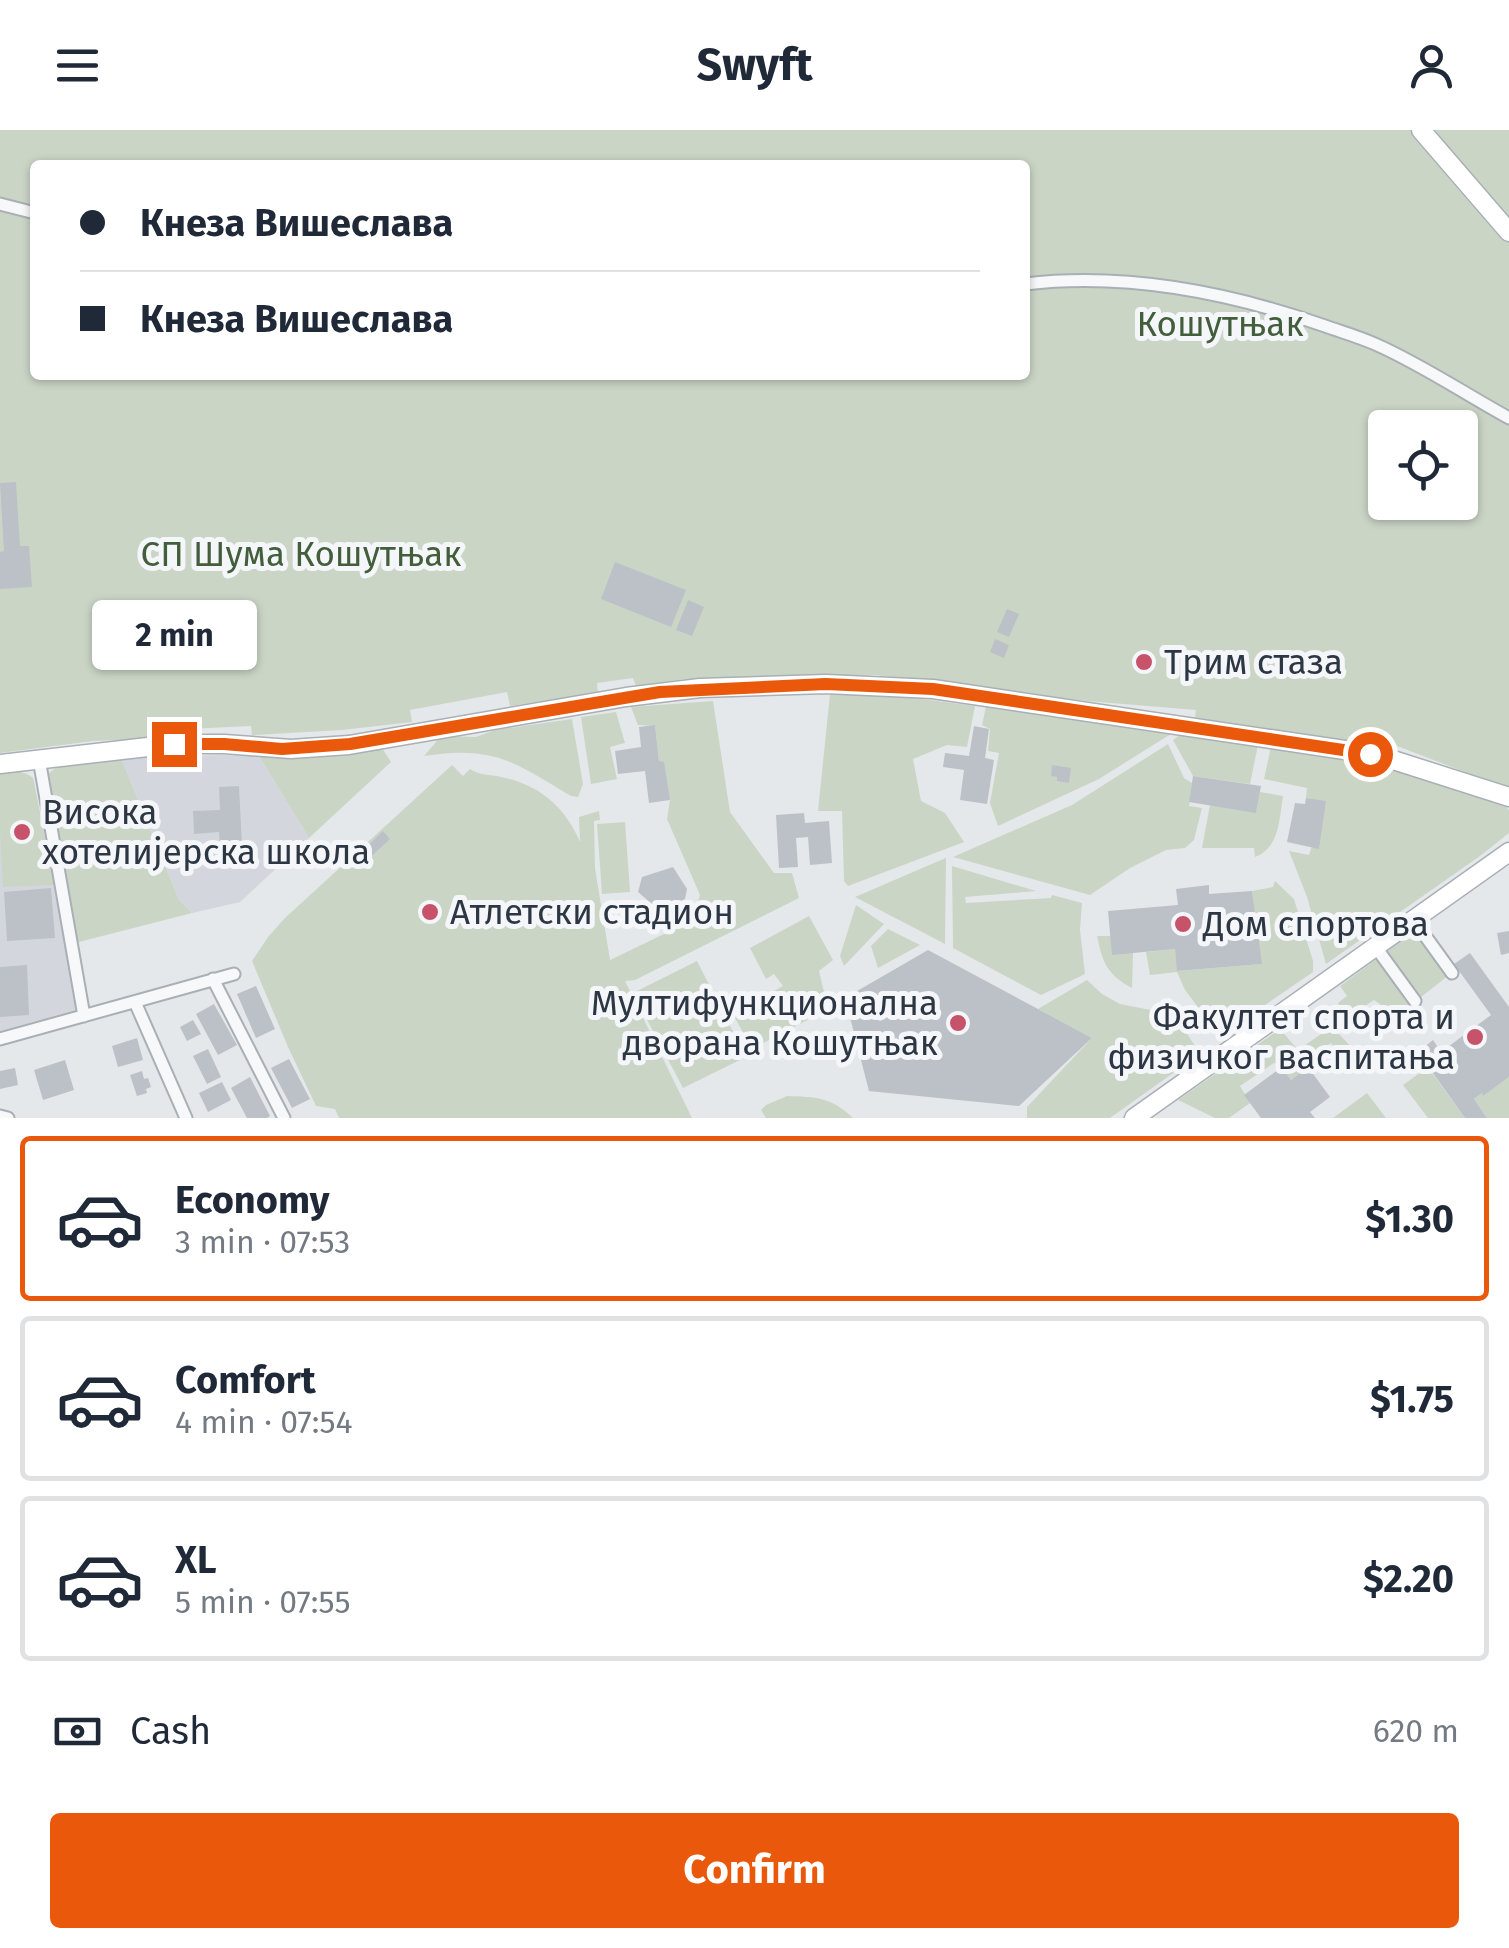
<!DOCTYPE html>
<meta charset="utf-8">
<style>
body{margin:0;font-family:"Fira Sans",sans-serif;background:#f2f2f3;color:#1f2937;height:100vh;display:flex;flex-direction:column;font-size:38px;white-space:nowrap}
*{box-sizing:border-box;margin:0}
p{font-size:32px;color:#747a83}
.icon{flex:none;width:55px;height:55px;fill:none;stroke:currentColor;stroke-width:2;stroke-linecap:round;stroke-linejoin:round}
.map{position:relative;height:988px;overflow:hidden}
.drawer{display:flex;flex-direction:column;background:#fff;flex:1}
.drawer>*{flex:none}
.guide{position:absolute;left:30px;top:30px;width:1000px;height:220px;border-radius:10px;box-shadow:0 2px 8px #0004;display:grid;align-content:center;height:220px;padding:0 50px;background:#fff}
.fabs{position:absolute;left:1368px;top:280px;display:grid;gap:20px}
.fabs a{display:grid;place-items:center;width:110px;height:110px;border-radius:10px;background:#fff;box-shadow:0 2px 8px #0004;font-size:50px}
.end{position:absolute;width:45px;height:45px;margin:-22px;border:12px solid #ea580c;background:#fff;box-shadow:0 0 0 5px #fff}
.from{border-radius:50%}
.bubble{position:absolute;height:70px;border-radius:10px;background:#fff;box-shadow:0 2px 8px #0004;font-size:32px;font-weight:700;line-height:70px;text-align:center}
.guide b{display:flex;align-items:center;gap:35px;height:95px;font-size:38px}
.guide b+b{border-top:2px solid #e0e1e3}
.guide i{width:25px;height:25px;background:#1f2937}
ul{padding:18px 0 0;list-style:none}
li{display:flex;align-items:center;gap:30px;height:165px;margin:0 20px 15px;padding:0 30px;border:5px solid #e0e1e3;border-radius:10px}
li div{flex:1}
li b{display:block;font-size:38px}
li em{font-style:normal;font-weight:700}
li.on{border-color:#ea580c}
li>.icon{width:90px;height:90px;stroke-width:1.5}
.pay{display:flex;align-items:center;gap:25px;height:110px;padding:0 50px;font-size:38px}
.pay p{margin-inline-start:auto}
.cta{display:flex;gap:20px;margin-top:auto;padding:20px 50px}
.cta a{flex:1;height:115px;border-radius:10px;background:#ea580c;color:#fff;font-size:40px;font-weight:700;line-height:115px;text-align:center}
header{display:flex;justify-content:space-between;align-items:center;height:130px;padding:0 50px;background:#fff;font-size:45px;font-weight:700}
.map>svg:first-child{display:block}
</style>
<header><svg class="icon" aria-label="menu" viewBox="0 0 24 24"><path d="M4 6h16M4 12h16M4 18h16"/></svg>Swyft<svg class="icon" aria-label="person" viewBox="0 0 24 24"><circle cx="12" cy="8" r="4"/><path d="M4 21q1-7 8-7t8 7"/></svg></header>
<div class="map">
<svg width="1509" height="988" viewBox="0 0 1509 988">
<rect width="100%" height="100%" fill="#e4e8eb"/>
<path fill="#d3d7dd" d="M218 625 259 626 309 708 240 772 192 783 179 770 121 628Z
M0 642 27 644 33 648 78 882 0 902Z"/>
<path fill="#cbd5c6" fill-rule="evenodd" d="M0 0H1509V659L1384 611 1349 606 1347 613 1195 588 1196 580 1087 571 875 545 684 549 636 556 633 548 597 553 598 563 510 576 507 562 410 580 412 592 342 600 252 605 251 596 166 600 165 608 93 611 0 623ZM35 35H1025V245H35ZM1385 298H1460V372H1385Z
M830 564 915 568 975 576 967 617 947 615 913 629 921 671 945 683 964 712 848 756 844 751 842 681H818Z
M713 571 730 682 774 743H792L799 768 635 850 625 851 692 988H339L335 979 316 976 288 917 252 831 268 807 285 788 452 635 463 646 470 639C481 646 489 644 501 647 540 655 565 677 580 712L579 687 599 681 600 690 594 691 595 738 610 830 693 790 700 765 667 689 670 670 659 631 655 596 638 595 631 577Z
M986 577 1174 602 1099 649 998 696 990 673 999 623 988 621 990 599 982 595Z
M616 582 625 613 610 617 617 649 591 654 581 587Z
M572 589 583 654 578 667 571 666C545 651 516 630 486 625 465 621 445 623 424 626L441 606 476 607 495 600Z
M1181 604 1258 615 1250 654 1193 646 1173 610Z
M1168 614 1184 648 1192 653 1189 676 1202 678 1194 710 1185 718 1166 720 1130 738 1090 765 953 727 1072 675Z
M1271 617 1380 635 1506 677 1509 680V703L1480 726 1326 834 1307 767 1289 721 1309 725 1326 672 1306 668 1307 658 1264 649Z
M382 618 391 632 309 708 259 626C301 629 340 625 382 618Z
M121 628 179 770 192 783 75 813 49 643 57 637Z
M13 640 27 644 33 648 55 755 3 757 0 703V642Z
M1260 662 1283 666C1279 690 1280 717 1255 727L1254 718H1202L1210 675 1256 682Z
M625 692 630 762 602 764 597 694Z
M946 728 945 814 855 767 934 733Z
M952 736 1036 761 965 767 966 773 1051 768 1052 765 1082 773 1080 800 1085 844 1041 865 953 818Z
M1275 751 1294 769 1313 831V842L1220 906 1185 860 1177 842 1150 845 1146 822 1175 819 1178 841 1261 834 1252 761 1273 757Z
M856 775 884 794 844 836 840 826Z
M809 786 833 830 819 841 828 879 752 919 733 884 783 856 774 844 766 849 750 818Z
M888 799 920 815 878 838 871 816Z
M1414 801 1449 845 1397 886 1374 870 1357 881 1362 891 1351 899 1338 873 1347 866 1340 856Z
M1097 806H1110L1133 823 1132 858C1107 844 1103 834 1097 806Z
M697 831 746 927 683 958 633 863Z
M1087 850 1102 864 1120 874 1171 884 1179 891 1200 924 1110 988H1027V977L1092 908 1038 879Z
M1280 899 1298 920 1324 902 1332 900 1340 905 1352 918 1341 926 1331 913 1306 929 1308 937 1291 950 1282 937 1274 933 1240 956 1250 973 1229 988H1215L1178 970Z
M1428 937 1465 988H1428L1403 955Z
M1509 947V988H1487L1474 969 1482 963 1484 965Z
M1367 963 1386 988H1333Z
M787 966C816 967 831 967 853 988H766L761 980 766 975Z"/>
<path fill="#bcc1c8" d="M16 352 20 416H29L32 457 0 459V422L4 421 0 353Z
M615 432 686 460 671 497 601 469Z
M688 470 704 477 692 506 676 500Z
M1007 479 1019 484 1009 507 997 502Z
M995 509 1009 515 1004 528 990 522Z
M655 595 659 631 664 632 670 670 649 673 645 641 618 644 615 621 641 617 639 597Z
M974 596 989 599 985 628 994 630 987 674 960 670 964 640 943 637 945 623 969 626Z
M1052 635 1071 638 1069 653 1057 651V647L1051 646Z
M1193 646 1261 656 1256 683 1189 672Z
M239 656 243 734 221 735 219 702 194 704 193 681 220 680 219 657Z
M1306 668 1326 671 1319 719 1287 712 1295 673 1305 674Z
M804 683 805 693 829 691 832 733 810 735 808 707 796 708 798 737 779 738 776 685Z
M383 701 390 709 362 735 355 728Z
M673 737 687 759 685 769 671 775 668 781H660L638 762 642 747Z
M1209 755V764L1252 761 1262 834 1177 841 1175 819 1112 825 1108 781 1178 775 1176 759Z
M51 758 55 808 7 811 4 762Z
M1509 801V823L1501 825 1497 803Z
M928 820 1038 879 1092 908 1019 976 869 961 845 868Z
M1470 823 1509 877V947L1483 966 1482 963 1474 969 1487 988H1465L1418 922 1433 910 1441 922 1491 885 1454 834Z
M27 835 29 885 0 887V837Z
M256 856 275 899 256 908 237 864Z
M214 874 237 915 218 925 196 884Z
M193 890 201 904 187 911 180 897Z
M137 908 143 930 118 937 112 916Z
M208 919 221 947 207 954 193 926Z
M289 929 310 969 292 978 271 938Z
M65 930 74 960 43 970 34 940Z
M1282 937 1291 950 1308 937 1330 967 1310 982 1315 988H1261L1244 965Z
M15 938 18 955 0 959V941Z
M142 941 144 949 148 948 151 957 146 959 147 963 137 966 130 945Z
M250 947 270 986 267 988H247L231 958Z
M222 952 231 970 208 982 199 963Z"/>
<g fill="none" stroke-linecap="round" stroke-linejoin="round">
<g stroke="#a9afb5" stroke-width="15">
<path id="street" d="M0 74 35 83
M1025 154C1127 142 1228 162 1325 196 1342 202 1359 207 1375 214 1421 234 1465 264 1509 288
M39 629 84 886
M1413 789 1452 843
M1375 816 1415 871
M213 849 284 988
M135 872 186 988
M0 909 234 844
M0 986 8 988"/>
</g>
<g stroke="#a9afb5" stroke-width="21">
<path id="secondary" d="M1421 0 1509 102
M0 634 174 614H224L291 619 349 615 626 567 700 558 826 554 933 559 1358 622 1390 629 1509 667
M1134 988 1509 722"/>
</g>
<use href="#street" stroke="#f7f8fa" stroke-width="11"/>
<use href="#secondary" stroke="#fff" stroke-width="18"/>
</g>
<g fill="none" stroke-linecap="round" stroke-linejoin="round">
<path stroke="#ea580c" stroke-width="12" d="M174 614H224L282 619 350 614 660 562 826 554 933 559 1370 624"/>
</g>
<g fill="#c7536a" stroke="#f4f6f9" stroke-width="4">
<circle cx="1144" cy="532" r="10"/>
<circle cx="22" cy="702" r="10"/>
<circle cx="430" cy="782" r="10"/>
<circle cx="1183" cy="794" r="10"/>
<circle cx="958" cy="893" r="10"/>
<circle cx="1475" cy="907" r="10"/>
</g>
<g text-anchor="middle" stroke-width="10" stroke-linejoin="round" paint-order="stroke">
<g font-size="35" fill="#435e3b" stroke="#f4f6f9">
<text x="1220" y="206">Кошутњак</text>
<text x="301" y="436">СП Шума Кошутњак</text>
</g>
<g font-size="35" fill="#2d3643" stroke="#f4f6f9" text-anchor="start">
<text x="1164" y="544">Трим стаза</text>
<text x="42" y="694">Висока<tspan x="42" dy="40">хотелијерска школа</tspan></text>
<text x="450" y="794">Атлетски стадион</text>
<text x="1203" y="806">Дом спортова</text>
<text x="938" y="885" text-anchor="end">Мултифункционална<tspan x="938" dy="40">дворана Кошутњак</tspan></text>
<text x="1455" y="899" text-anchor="end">Факултет спорта и<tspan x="1455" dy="40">физичког васпитања</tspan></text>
</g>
</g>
</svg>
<div class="fabs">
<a><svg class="icon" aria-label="locate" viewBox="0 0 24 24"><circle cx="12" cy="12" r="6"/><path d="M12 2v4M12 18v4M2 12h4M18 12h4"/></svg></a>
</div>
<i class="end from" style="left:1370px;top:624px"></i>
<i class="end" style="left:174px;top:614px"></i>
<div class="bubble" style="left:92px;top:470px;width:165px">2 min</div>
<div class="guide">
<b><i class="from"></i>Кнеза Вишеслава</b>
<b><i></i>Кнеза Вишеслава</b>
</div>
</div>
<section class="drawer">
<ul>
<li class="on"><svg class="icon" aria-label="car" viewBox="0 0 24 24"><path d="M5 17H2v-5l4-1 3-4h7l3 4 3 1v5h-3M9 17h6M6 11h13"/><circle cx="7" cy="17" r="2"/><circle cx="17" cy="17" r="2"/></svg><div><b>Economy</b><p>3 min · 07:53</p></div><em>$1.30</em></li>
<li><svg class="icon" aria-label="car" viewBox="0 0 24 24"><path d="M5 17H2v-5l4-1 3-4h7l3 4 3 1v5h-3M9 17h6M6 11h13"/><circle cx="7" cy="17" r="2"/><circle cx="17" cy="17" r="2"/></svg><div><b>Comfort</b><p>4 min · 07:54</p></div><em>$1.75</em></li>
<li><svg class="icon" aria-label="car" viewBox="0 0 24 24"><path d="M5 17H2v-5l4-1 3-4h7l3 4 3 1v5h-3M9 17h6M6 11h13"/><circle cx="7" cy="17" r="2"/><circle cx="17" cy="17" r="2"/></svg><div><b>XL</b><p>5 min · 07:55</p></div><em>$2.20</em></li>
</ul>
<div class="pay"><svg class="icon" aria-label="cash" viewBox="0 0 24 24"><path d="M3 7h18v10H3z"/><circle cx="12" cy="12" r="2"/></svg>Cash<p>620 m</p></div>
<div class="cta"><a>Confirm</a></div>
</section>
